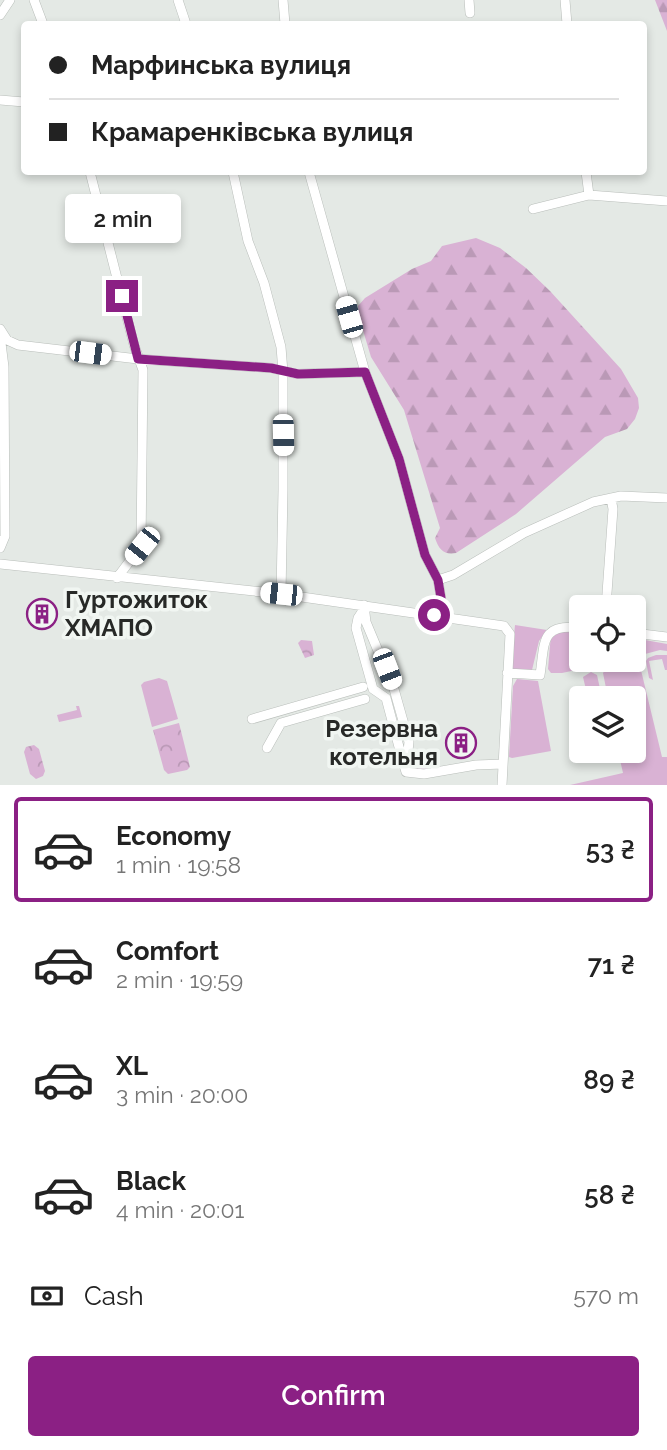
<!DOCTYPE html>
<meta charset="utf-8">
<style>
body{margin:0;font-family:Raleway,sans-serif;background:#f6f6f6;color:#222;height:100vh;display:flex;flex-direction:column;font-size:26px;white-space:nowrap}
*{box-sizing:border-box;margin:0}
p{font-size:23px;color:#767676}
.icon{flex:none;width:38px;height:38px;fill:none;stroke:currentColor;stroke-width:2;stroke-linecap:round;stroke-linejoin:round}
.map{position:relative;height:785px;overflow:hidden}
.details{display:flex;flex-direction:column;background:#fff;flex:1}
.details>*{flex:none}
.top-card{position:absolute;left:21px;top:21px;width:626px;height:154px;border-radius:7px;box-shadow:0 4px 10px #0003;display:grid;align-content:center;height:154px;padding:0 28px;background:#fff}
.tools{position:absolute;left:569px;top:595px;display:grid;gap:14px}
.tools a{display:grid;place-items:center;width:77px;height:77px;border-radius:7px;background:#fff;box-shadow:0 4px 10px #0003;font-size:35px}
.end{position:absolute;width:32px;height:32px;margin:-16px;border:9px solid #8b2084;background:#fff;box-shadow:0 0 0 4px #fff}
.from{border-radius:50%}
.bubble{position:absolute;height:49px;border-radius:7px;background:#fff;box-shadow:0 4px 10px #0003;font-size:23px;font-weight:600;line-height:49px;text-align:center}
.car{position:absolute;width:21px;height:42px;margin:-21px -10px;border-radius:9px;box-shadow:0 0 5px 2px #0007;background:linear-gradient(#fff 24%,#345 0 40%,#fff 0 76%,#345 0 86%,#fff 0)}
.top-card b{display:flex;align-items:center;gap:24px;height:66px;font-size:26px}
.top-card b+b{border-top:2px solid #e0e0e0}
.top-card i{width:18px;height:18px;background:#222}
ul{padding:12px 0 0;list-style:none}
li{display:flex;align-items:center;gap:21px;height:105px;margin:0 14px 10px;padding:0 14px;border:4px solid transparent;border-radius:7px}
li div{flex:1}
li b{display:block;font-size:26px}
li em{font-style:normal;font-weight:600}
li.current{border-color:#8b2084}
li>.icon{width:63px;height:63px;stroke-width:1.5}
.pay{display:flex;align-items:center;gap:18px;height:77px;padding:0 28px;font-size:26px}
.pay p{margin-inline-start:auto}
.action{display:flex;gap:14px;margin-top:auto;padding:14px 28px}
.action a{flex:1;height:80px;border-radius:7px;background:#8b2084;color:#fff;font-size:28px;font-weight:600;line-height:80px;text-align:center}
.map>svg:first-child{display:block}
</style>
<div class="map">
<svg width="667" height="785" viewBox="0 0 667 785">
<defs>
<pattern id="forest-firs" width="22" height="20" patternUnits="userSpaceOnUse" patternTransform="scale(1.75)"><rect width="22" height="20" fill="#d9b2d4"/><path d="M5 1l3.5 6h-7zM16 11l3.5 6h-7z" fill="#ba99b6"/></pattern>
<pattern id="park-crowns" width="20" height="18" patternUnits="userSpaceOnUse" patternTransform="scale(1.75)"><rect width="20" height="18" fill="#d9b2d4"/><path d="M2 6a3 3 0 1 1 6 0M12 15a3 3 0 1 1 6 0" fill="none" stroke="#ba99b6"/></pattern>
</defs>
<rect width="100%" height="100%" fill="#e4e9e5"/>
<path fill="#d9b2d4" d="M515 625 547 630 539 641 532 670H514L511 667Z
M564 630 581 632V660H622L562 673H551L548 669 551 634Z
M634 638 667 644V651L660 650 634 657Z
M656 655H667V670H665L662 659 649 661 653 680 649 678 646 661 648 658Z
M634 662 640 666 662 757H667V785H570L623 773 618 751H634V698H608L603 673 606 669Z
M591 672 597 675 602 698H588L583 677Z
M159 678 167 681 178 719 152 727 141 685 144 682Z
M517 679 538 681 551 751 512 758 509 757 513 686Z
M76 706H79L82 717 59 722 57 715 77 710Z
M425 750 430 769 412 772 406 768 409 755Z"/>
<path fill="url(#forest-firs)" d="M655 0H667V31Z
M476 238 500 248 526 268 550 291 621 369 638 398 639 408 635 419 627 429 605 437 516 514 456 553C444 555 439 550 435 538L440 528 404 410 371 357 359 317 358 306 365 298 412 269 431 261 442 246Z"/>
<path fill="url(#park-crowns)" d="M301 640 312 641 314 655 305 658 298 643Z
M179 723 190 767 187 770 168 774 164 770 153 730Z
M34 745 39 749 45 771 43 776 36 779 30 774 24 752 26 747Z"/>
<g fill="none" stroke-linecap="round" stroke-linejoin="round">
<g stroke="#b9beba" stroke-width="10">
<path id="minor" d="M34 0 43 24
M178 0 186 24
M283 0 285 24
M469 0 470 13
M565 0 567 24
M0 15 10 0
M0 100 24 102
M90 172 134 345 143 370 141 546 117 578
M233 172 248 241 264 283 281 347 283 372V490L281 594
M309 172 365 372 399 459 425 555 438 580 444 616
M589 195 667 201
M533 209 589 195 586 172
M0 329 7 340 18 345 138 359 271 368 297 374 365 372
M0 335 4 367 5 536 0 548
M0 564 281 594 504 626 510 634 502 785
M438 580 453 575 524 533 593 502 621 496 667 498
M364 605 366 622 394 689 409 742 408 751 403 762 406 772 424 774 476 765 503 764
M606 607 613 509 611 498
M364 609 358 618 356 628 373 689 386 698 403 762
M634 633 667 637
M507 673 540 675C545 642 540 623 581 628
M252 719 363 687
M267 748 281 723 365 699"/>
</g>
<use href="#minor" stroke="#fff" stroke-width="9"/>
</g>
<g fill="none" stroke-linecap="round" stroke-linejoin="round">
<path stroke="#8b2084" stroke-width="9" d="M122 296 138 359 271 368 298 374 365 372 399 459 425 555 438 580 444 616 434 615"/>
</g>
<defs>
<g id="building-ring" transform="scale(1.575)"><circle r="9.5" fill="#f1f6f2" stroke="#8b2084" stroke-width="1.5"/><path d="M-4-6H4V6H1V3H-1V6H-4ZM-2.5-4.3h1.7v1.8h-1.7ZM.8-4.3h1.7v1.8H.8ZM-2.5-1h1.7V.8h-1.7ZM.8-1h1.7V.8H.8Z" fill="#8b2084"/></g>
</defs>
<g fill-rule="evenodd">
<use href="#building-ring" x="42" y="614"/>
<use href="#building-ring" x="461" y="743"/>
</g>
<g text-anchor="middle" stroke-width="7" stroke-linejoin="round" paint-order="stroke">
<g font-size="24" font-weight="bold" fill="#272927" stroke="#f1f6f2" text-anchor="start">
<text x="65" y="608">Гуртожиток<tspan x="65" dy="28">ХМАПО</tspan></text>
<text x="438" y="737" text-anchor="end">Резервна<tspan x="438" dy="28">котельня</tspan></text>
</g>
</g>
</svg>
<div class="tools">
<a><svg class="icon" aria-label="locate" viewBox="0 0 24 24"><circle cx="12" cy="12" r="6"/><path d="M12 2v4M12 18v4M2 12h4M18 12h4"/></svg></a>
<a><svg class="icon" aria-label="layers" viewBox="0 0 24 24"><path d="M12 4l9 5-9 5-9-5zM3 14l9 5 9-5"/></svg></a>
</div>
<i class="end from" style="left:434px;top:615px"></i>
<i class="end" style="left:122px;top:296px"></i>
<div class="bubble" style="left:65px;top:194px;width:116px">2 min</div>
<i class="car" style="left:349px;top:317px;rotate:344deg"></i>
<i class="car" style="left:90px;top:353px;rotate:97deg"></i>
<i class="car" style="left:283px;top:435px;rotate:179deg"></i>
<i class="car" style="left:142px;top:546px;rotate:219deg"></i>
<i class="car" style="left:281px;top:594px;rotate:276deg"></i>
<i class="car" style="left:387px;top:669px;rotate:159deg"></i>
<div class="top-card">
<b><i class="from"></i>Марфинська вулиця</b>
<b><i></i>Крамаренківська вулиця</b>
</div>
</div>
<section class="details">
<ul>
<li class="current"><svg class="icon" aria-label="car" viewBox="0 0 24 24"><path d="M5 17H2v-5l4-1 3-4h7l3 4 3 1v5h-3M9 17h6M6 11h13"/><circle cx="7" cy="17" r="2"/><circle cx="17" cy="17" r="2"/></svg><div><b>Economy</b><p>1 min · 19:58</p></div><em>53 ₴</em></li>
<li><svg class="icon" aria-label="car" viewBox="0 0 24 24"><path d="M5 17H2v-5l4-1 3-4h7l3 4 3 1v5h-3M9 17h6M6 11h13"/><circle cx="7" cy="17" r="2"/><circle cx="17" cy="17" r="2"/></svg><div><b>Comfort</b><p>2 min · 19:59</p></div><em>71 ₴</em></li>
<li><svg class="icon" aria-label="car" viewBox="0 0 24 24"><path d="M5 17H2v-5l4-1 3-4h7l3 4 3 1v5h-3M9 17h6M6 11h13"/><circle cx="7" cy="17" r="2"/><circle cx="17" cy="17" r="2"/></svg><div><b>XL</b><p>3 min · 20:00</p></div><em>89 ₴</em></li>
<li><svg class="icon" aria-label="car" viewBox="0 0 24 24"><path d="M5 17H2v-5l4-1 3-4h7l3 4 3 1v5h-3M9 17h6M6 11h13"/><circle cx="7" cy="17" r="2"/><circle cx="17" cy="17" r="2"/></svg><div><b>Black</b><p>4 min · 20:01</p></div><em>58 ₴</em></li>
</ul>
<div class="pay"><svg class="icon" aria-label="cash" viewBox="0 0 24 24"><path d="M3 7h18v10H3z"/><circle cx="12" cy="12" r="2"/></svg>Cash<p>570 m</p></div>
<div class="action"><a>Confirm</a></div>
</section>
